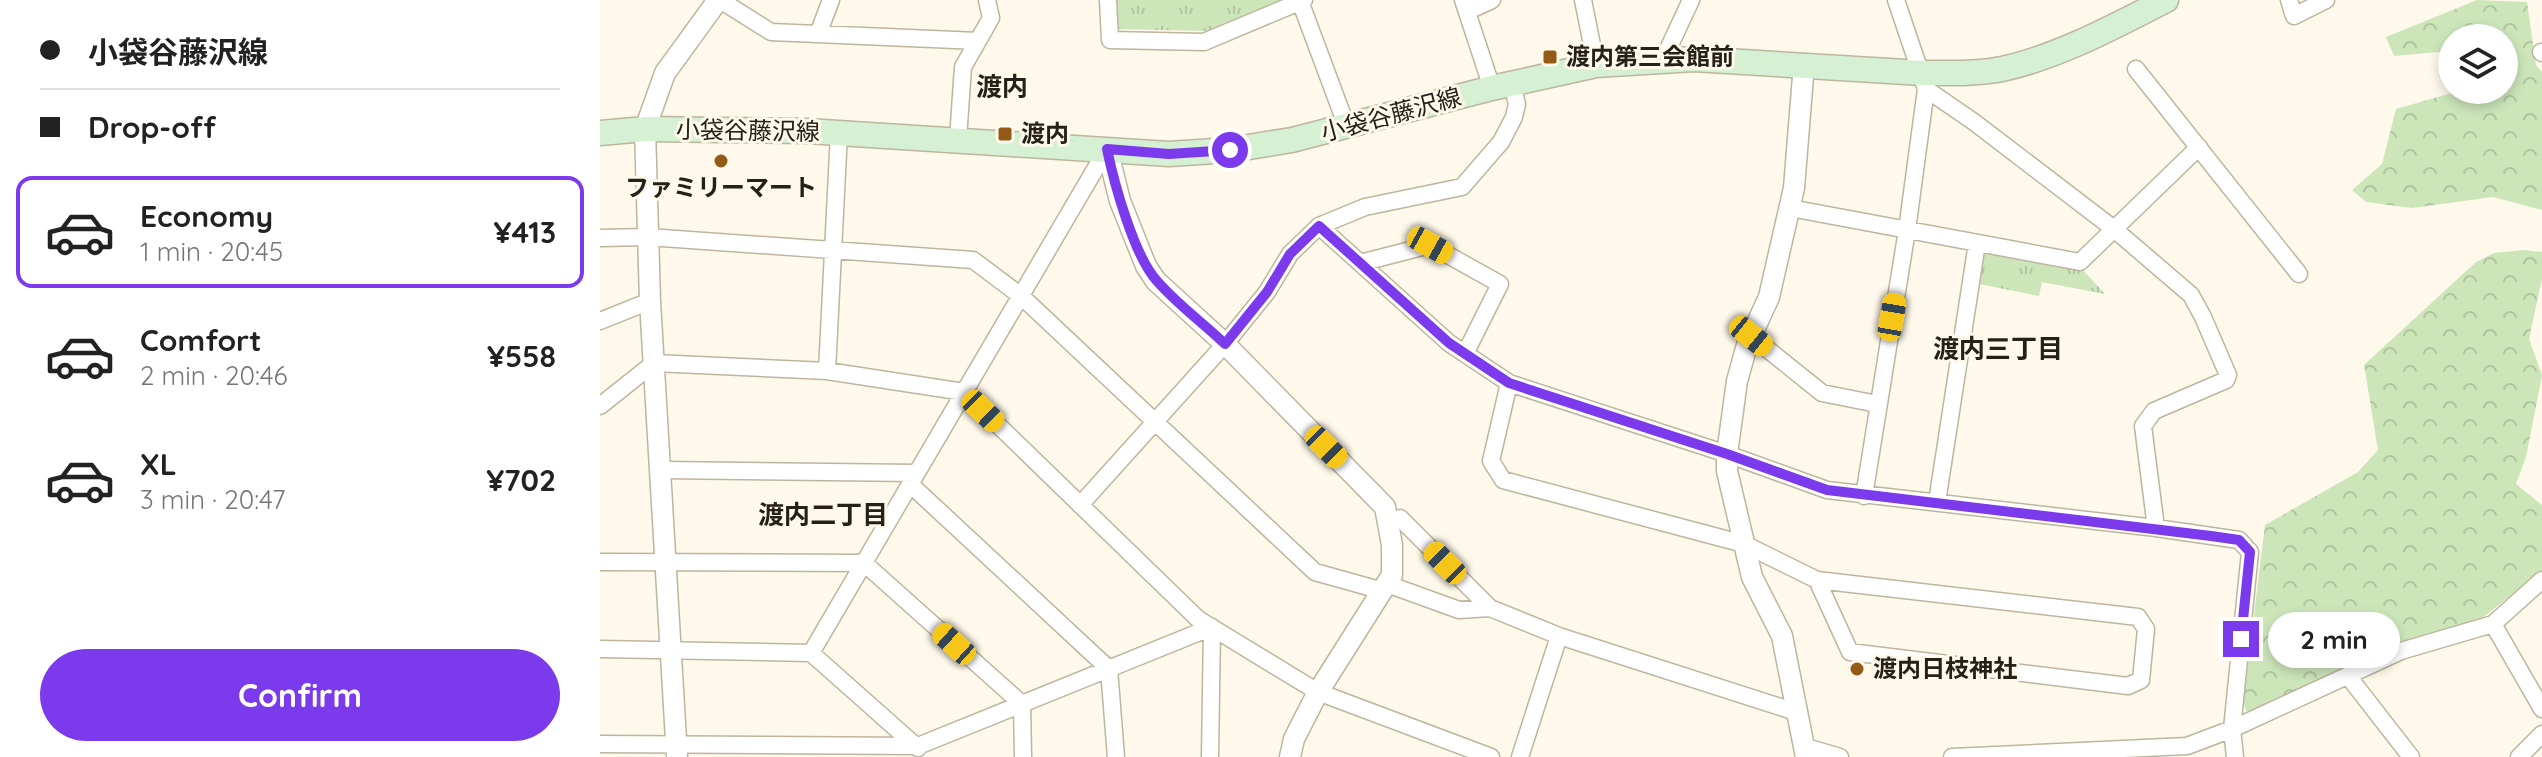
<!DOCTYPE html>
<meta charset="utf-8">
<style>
body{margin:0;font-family:Quicksand,"Noto Sans JP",sans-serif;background:#f6f6f6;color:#222;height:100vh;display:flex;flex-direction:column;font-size:30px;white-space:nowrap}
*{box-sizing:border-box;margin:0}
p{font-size:26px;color:#767676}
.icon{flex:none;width:44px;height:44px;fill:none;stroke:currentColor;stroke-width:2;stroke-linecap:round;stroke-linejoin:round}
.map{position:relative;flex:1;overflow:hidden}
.side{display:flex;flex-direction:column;background:#fff;width:600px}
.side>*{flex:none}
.guide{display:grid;align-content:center;height:176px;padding:0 40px;background:#fff}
.tools{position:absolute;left:1838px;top:24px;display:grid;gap:16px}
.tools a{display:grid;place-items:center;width:80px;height:80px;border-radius:50%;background:#fff;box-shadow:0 4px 12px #0003;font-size:40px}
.end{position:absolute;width:36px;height:36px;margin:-18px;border:10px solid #7c3aed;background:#fff;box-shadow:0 0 0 4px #fff}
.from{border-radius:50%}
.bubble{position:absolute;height:56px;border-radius:28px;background:#fff;box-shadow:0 4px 12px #0003;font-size:26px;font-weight:700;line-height:56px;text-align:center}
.car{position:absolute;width:24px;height:48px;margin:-24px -12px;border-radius:10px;box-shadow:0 0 6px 2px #0007;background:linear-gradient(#f5c518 24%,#345 0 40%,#f5c518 0 76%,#345 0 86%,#f5c518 0)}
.guide b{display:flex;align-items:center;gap:28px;height:76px;font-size:30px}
.guide b+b{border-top:2px solid #e0e0e0}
.guide i{width:20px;height:20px;background:#222}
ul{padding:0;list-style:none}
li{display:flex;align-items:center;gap:24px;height:112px;margin:0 16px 12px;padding:0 24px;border:4px solid transparent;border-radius:16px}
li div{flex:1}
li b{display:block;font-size:30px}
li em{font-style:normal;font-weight:700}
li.active{border-color:#7c3aed}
li>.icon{width:72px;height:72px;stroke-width:1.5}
.action{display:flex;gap:16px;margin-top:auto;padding:16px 40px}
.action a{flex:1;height:92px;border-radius:48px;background:#7c3aed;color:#fff;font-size:32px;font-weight:700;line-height:92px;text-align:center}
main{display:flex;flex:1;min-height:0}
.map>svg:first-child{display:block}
</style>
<main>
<section class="side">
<div class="guide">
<b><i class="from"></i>小袋谷藤沢線</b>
<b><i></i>Drop-off</b>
</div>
<ul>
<li class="active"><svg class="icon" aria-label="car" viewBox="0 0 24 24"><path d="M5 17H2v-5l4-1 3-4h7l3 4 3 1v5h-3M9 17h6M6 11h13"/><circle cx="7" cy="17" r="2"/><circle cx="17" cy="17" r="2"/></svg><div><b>Economy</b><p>1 min · 20:45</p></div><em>¥413</em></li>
<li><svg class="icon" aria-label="car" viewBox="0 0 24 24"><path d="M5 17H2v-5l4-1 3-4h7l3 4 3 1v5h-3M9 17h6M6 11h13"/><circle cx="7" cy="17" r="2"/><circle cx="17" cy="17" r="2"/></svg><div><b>Comfort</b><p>2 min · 20:46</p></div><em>¥558</em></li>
<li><svg class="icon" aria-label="car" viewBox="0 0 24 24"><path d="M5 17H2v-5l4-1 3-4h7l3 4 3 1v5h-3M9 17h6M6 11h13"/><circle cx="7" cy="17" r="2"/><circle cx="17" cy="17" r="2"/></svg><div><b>XL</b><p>3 min · 20:47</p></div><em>¥702</em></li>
</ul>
<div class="action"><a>Confirm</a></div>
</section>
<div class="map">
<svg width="1942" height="757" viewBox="0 0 1942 757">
<defs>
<pattern id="grass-tufts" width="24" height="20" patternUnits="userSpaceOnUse" patternTransform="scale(2)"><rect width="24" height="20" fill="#cce6ba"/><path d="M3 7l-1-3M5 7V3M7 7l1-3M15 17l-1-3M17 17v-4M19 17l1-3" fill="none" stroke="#afc59f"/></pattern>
<pattern id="forest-crowns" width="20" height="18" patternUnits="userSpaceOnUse" patternTransform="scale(2)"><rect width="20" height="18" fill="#cce6ba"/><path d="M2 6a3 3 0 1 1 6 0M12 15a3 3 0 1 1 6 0" fill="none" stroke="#afc59f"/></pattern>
</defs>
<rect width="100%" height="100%" fill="#fef9ea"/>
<path fill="url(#grass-tufts)" d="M514 0H682L606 31 515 29Z
M1384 251 1482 269 1505 294 1442 282 1439 296 1379 284Z"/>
<path fill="url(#forest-crowns)" d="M1877 0 1927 2 1936 65 1942 72V210L1893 197 1812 208 1766 202 1752 190 1782 164 1796 109 1862 90H1904V38H1852V54L1850 51 1794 56 1786 37Z
M1924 250 1942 252V279L1929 339 1942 375 1926 457 1916 484 1942 505V571L1881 619 1648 714 1643 704 1665 525 1758 472 1778 450 1764 365 1876 262 1894 253Z"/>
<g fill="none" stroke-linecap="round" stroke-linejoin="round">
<g stroke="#beb59e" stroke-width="19">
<path id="minor" d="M120 0 171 32 378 41
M508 0 510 40 604 42 704 0
M863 0 892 88
M983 0 996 65
M1689 0 1694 16 1726 0
M700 1 747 127
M868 11 892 0
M218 34 231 0
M1941 52 1942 53
M1063 60 1091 0
M1536 69 1699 274
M1326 89 1374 122 1514 229 1591 295 1603 317 1628 375 1626 380 1554 411 1543 426 1556 528
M358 139 363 67 391 18 387 0
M1190 208 1480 262 1599 147
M719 226 849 343 909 383 1127 454 1227 490 1556 528 1639 540 1650 552 1632 729 1635 757
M0 238 48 237 373 260 421 296 715 572 783 591 787 584 859 610 890 608
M760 263 830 245 900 284 865 354
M0 321 50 301
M1151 336 1222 393 1277 404
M227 371 239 133
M909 383 891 461 903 480 1144 544 1217 580 1538 617 1546 629 1541 680 1528 686 1250 652 1217 580
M0 406 54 363 227 371 364 392 598 619 718 692 891 757
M62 470 316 473 310 484 509 669 516 757
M1264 496 1307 230 1326 89 1296 0
M1337 502 1377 243
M480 505 625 344 667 292 690 254 719 226 765 207 862 187 901 142 914 117 917 104 912 84
M790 522 800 518 890 608 959 636 1196 712
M0 562 264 563 422 704 423 757
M1893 624 1942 709
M0 649 211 653 318 748
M211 653 507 149
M1748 676 1811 757
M0 744 318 746 612 627 610 757
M1203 746 1240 757
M920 757 959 636
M1352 757 1587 746 1632 729 1801 651 1893 624 1942 580
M1919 757 1942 734"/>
</g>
<g stroke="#beb59e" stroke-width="23">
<path id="tertiary" d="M1204 64 1194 188 1169 297 1147 345 1137 381 1127 454V471L1152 577 1182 636 1206 757
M507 149 520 201 546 266 556 281 625 344 785 507 792 545V575L718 692 694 739 690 757
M77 757 50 301 45 129 65 73 118 0"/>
</g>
<g stroke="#beb59e" stroke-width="27">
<path id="secondary" d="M0 133 45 129 207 131 569 154 630 150 692 140 892 88 996 65 1094 59 1322 73C1349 73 1376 74 1402 69 1458 57 1515 26 1566 0"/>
</g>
<use href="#minor" stroke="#fff" stroke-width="16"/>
<use href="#tertiary" stroke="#fff" stroke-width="20"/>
<use href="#secondary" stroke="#d6f0d4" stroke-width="24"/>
</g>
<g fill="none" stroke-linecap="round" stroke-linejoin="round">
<path stroke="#7c3aed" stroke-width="10" d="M630 150 569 154 507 149C514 183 534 256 557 281 577 304 603 323 625 344L667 292 690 254 719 226 849 343 909 383 1127 454 1227 490 1611 536 1639 540 1650 552 1641 639"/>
</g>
<g fill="#945a17" stroke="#fef9ea" stroke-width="3">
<rect x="942" y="49" width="16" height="16" rx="4"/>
<rect x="397" y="126" width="16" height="16" rx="4"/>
<circle cx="121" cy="161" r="8"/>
<circle cx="1257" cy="669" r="8"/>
</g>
<g text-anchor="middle" stroke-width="6" stroke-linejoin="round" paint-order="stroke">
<g font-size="24" font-weight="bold" fill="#252119" stroke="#fef9ea" text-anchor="start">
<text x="966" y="65">渡内第三会館前</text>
<text x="421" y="142">渡内</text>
<text x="121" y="196" text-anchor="middle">ファミリーマート</text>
<text x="1273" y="677">渡内日枝神社</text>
</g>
<g font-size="24" fill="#252119" stroke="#fef9ea">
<text transform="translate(791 115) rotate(-15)" y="8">小袋谷藤沢線</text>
<text transform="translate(148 131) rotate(1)" y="8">小袋谷藤沢線</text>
</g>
<g font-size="26" font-weight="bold" fill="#252119" stroke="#fef9ea">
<text x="402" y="96">渡内</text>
<text x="1398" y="358">渡内三丁目</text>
<text x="223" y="524">渡内二丁目</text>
</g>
</g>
</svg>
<div class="tools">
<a><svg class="icon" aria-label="layers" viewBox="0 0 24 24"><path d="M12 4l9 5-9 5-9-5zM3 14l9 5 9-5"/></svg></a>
</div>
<i class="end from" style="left:630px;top:150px"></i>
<i class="end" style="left:1641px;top:639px"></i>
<div class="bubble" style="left:1668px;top:612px;width:132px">2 min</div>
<i class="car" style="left:830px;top:245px;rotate:119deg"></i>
<i class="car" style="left:1292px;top:317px;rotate:10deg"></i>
<i class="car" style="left:1151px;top:336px;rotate:129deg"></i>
<i class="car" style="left:383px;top:411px;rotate:134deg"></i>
<i class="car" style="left:726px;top:447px;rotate:135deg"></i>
<i class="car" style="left:845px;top:563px;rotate:315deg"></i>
<i class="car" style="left:354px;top:644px;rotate:312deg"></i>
</div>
</main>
